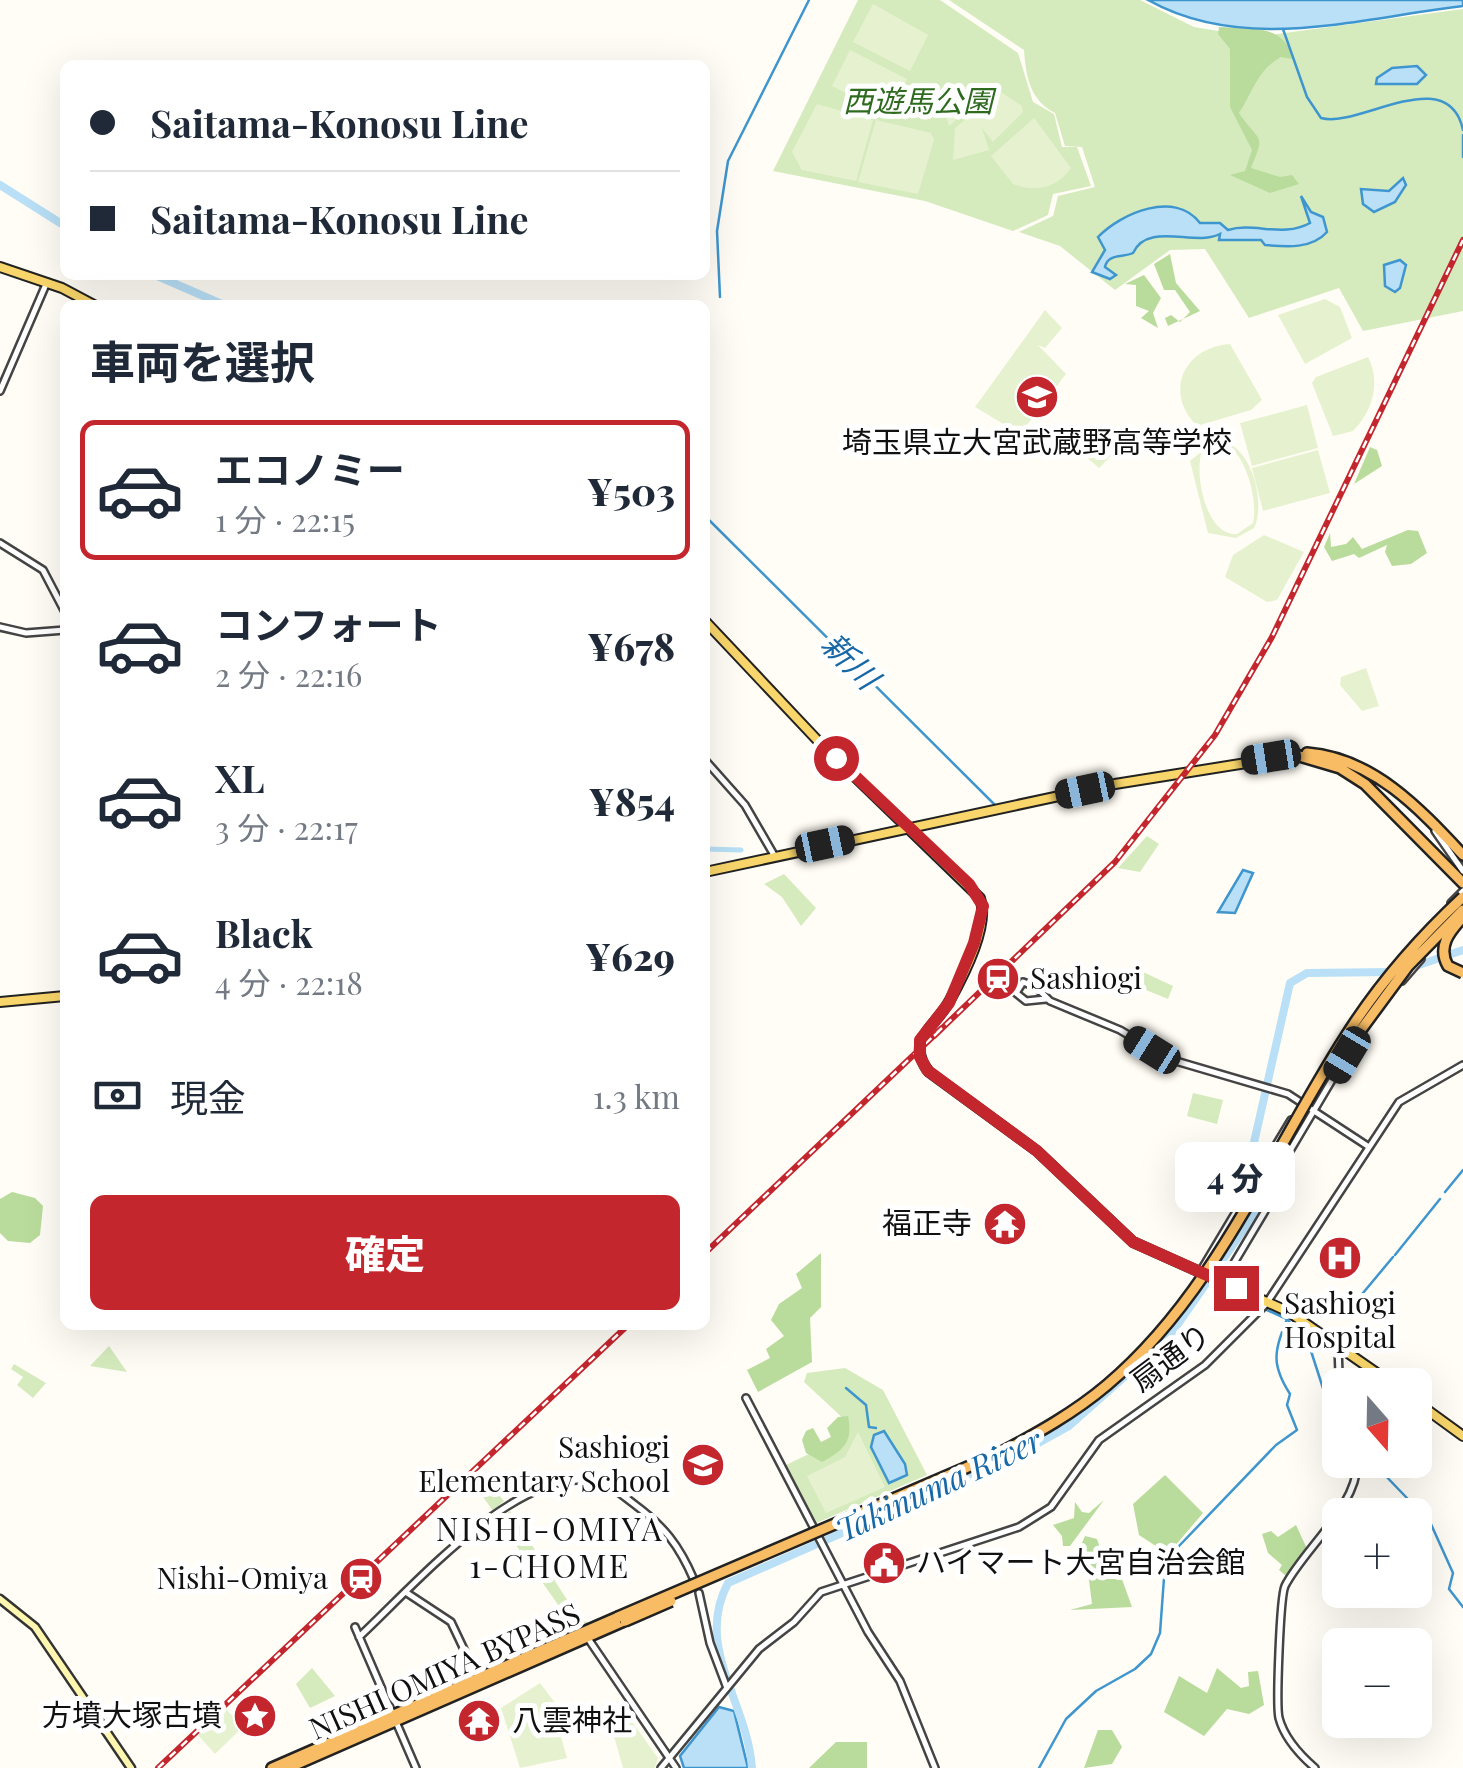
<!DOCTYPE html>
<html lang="ja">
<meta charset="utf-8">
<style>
body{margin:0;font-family:"Playfair Display","Noto Sans JP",serif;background:#f6f6f7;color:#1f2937;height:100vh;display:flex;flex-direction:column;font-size:38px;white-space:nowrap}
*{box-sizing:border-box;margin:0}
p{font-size:32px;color:#747a83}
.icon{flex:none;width:55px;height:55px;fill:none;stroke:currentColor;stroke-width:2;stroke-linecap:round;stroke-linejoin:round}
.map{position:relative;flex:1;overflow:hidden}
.drawer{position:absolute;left:60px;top:300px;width:650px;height:1030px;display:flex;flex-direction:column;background:#fff;border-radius:15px;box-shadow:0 10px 40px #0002}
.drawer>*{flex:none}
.guide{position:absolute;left:60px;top:60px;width:650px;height:220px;border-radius:15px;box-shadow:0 10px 40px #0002;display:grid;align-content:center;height:220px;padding:0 30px;background:#fff}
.needle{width:65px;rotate:160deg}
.tools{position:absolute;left:1322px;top:1368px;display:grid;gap:20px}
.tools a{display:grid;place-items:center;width:110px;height:110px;border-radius:15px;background:#fff;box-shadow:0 10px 40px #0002;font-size:50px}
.end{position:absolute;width:45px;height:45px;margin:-22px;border:12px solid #c4262e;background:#fff;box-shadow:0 0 0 5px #fff}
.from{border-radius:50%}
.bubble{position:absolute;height:70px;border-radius:15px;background:#fff;box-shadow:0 10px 40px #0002;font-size:32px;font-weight:800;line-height:70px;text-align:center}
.car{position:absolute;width:30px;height:60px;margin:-30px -15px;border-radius:12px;box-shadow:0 0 8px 2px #0007;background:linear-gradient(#222 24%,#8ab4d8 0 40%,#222 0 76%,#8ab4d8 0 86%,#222 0)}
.guide b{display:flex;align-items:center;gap:35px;height:95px;font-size:38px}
.guide b+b{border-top:2px solid #e0e1e3}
.guide i{width:25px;height:25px;background:#1f2937}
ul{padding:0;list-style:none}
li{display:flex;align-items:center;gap:30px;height:140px;margin:0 20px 15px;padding:0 10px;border:5px solid transparent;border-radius:15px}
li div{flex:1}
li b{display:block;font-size:38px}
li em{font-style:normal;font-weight:800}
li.selected{border-color:#c4262e}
li>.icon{width:90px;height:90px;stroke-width:1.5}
h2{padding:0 30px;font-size:45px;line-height:120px}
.pay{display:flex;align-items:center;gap:25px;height:110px;padding:0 30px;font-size:38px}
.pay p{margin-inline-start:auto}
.primary-button{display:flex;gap:20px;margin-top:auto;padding:20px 30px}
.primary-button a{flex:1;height:115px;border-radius:15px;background:#c4262e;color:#fff;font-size:40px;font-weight:800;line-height:115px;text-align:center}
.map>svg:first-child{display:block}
</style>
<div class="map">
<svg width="1463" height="1768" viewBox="0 0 1463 1768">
<rect width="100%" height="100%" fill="#fffdf5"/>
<path fill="#d5ebbd" d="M858 0H940L1018 53 1033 102 1054 114 1062 147H1077L1091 186 1053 194 1048 215 1013 231 925 201 773 171Z
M949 0H1140L1194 27 1255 37 1463 9V311L1363 331 1339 288 1249 318 1205 249 1170 250 1115 290 1060 246 1019 232 1053 216 1058 196 1095 187 1082 147 1065 146 1055 113C1030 100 1026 77 1024 50Z
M1147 836 1159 844 1140 872 1118 868Z
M784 874 816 908 801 926 782 897 764 884Z
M1143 972 1173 986 1168 999 1141 988Z
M1193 1093 1223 1100 1217 1124 1187 1116Z
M109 1346 127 1372 90 1366Z
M14 1364 46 1383 33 1398 17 1385 23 1377 11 1369Z
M845 1368 883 1390 927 1475 814 1524 784 1466 844 1437 846 1421 804 1382 807 1373Z
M482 1474 504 1501 493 1511 474 1484Z
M510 1511 580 1620 590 1623 569 1631 571 1623 498 1520Z
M312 1668 335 1696 310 1708 296 1684Z"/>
<path fill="#b9dc9c" d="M1219 27C1248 29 1286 23 1292 59L1281 57C1257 70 1252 94 1239 113 1260 144 1266 132 1251 168L1280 177 1292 175 1299 184 1270 193 1230 175 1245 171 1252 150 1230 107V49L1218 34Z
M1170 254 1176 283 1200 311 1168 326 1161 308 1165 318 1171 315 1180 322 1190 312 1175 290H1164L1154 264Z
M1144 275 1161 298 1153 313 1158 328 1141 318 1149 311 1136 306V285L1125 284Z
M1370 447 1377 450 1382 466 1354 484Z
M1408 530 1418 531 1427 553 1411 564 1392 566 1385 552 1387 545 1359 558 1354 554 1332 561 1324 547 1330 533 1331 547 1346 544 1353 537 1362 549Z
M12 1192 35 1198 43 1206 40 1235 30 1243 8 1241 0 1233V1199Z
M821 1253V1307L810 1318 812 1362 758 1392 747 1370 770 1358 766 1349 784 1336 771 1320 779 1304 802 1288 796 1274Z
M848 1416C853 1442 844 1450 822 1462L806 1453 802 1440 806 1431 813 1428 821 1442 831 1437 827 1428 838 1417Z
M1165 1475 1203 1513 1168 1554 1139 1535 1133 1504Z
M1104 1500 1070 1546H1063L1062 1536 1053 1525 1074 1518 1075 1502 1082 1512 1089 1513Z
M1296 1525 1308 1551 1286 1576 1279 1570 1282 1565 1268 1553 1262 1534 1271 1531 1278 1537Z
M1085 1536 1097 1539 1101 1551 1114 1557 1132 1607 1070 1610 1092 1604 1087 1564 1077 1554Z
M1217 1668 1241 1688 1249 1686 1248 1672 1258 1671 1264 1705 1249 1714 1227 1709 1204 1736 1164 1712 1179 1676 1207 1693Z
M1098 1730H1112L1122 1747 1112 1764 1084 1768Z
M836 1742H867V1768H809Z"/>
<path fill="#e6f2cf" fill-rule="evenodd" d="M873 4 928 35 910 71 853 42Z
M850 50 907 79 889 115 832 86Z
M987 83 1022 106 1023 112 993 142 982 128 989 150 953 160 955 128 972 114 977 119 978 100Z
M967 86 968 109 949 126 941 96Z
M817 104 873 120 856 181 802 170 792 152Z
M1034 118 1071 168C1057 188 1036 193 1013 184L991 156Z
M876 120 931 133 934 140 918 194 858 182Z
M1325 299 1340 307 1352 338 1305 364 1278 315Z
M1045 310 1062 328 1045 348 1038 345 1066 374 1020 434 975 407Z
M1230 344 1262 400 1251 410 1197 426C1163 392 1184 347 1230 344Z
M1368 357C1381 382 1373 411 1353 431L1333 436 1312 383 1316 377Z
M1307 405 1318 448 1252 466 1240 423Z
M1102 435 1115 452 1099 468 1085 456Z
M1216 440C1250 440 1267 502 1254 528L1236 538 1208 533 1190 461ZM1215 444 1228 445C1247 458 1258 501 1253 523L1237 534C1207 536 1195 479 1201 454Z
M1318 450 1330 493 1263 511 1252 468Z
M1264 535 1304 552 1277 600 1267 602 1225 577 1233 555Z
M1366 668 1379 706 1362 711 1340 685 1341 677Z
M858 1432 885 1487 826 1513 807 1476 845 1457Z
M540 1683 559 1708 554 1712 567 1758 520 1768 501 1708Z
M226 1709 243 1727 215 1754 198 1735Z
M610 1722 633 1723 658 1758 655 1768H623Z"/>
<path fill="#b9e0f7" stroke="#3f96cf" stroke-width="2.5" d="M1148 0H1463V6C1360 18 1244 54 1148 0Z
M1417 66 1426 75 1417 84H1376L1377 78 1392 68Z
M1403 178 1406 185 1395 202 1374 212 1363 204 1361 189 1389 191Z
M1301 196 1311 212 1323 217 1327 232C1312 249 1287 247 1265 245L1261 240H1219L1220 234C1195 247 1148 221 1133 253 1123 258 1108 253 1105 267L1116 275 1110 279 1092 272 1105 250 1098 237C1121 213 1175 190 1200 223H1220L1228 230C1254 222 1283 238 1310 223Z
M1400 260 1406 265 1400 288 1395 292 1385 286 1384 265Z
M1243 870 1253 873 1235 913 1218 912Z
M884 1431 905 1464 907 1475 889 1483 871 1447 874 1435Z
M719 1707 734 1711 748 1768H684L680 1756Z"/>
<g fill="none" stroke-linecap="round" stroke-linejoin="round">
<path stroke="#3f96cf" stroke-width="2.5" d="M1283 29 1307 97 1321 118C1358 129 1448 61 1463 130
M1463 135V157
M720 297 717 231 728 161 809 0
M705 516 995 805
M1445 1192 1463 1170
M1395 1255 1440 1199
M1348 1311 1393 1257
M1288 1320 1311 1351 1340 1441
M846 1388 866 1405 869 1427 876 1428
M1352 1460 1380 1470 1430 1522 1453 1573 1449 1589 1463 1607
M1039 1768 1066 1719 1096 1691 1135 1669 1151 1654 1160 1633 1164 1578 1179 1546 1276 1445 1297 1430 1287 1405 1290 1394C1271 1364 1274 1352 1287 1319L1209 1284"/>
<path stroke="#b9e0f7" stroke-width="5" d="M705 849 741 850"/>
<path stroke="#b9e0f7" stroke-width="8" d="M0 185 65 226
M155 275 224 305
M1410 968 1463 950
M752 1768C747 1701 694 1647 728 1583L1006 1461 1069 1426 1169 1337 1258 1209 1246 1178 1290 983 1307 973 1392 972"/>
<g stroke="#444" stroke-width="10">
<path id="tertiary" d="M0 391 47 282
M0 543 43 570 65 612
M0 627 26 633 65 630
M705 760 745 805 774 855
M1435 831 1463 871
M1451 903 1463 891
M1402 981 1421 959
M1046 999 1026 1001 1016 993 1023 982 1036 987 1050 1001 1120 1030 1169 1059 1288 1094 1369 1147
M1200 1272 1291 1120
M1222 1283 1265 1211V1193L1345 1058
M1338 1346 1340 1403
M746 1398 868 1632 900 1681 935 1768
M407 1593 451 1622 478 1679
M699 1593 710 1643 727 1688
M355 1627 416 1768
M359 1637C412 1588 517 1466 595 1481 610 1484 622 1495 634 1504 664 1526 679 1545 694 1580
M587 1637 676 1768
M661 1768 759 1649 794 1622 821 1592 1019 1527 1051 1507 1099 1440 1205 1365 1266 1304 1399 1102 1463 1065
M1315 1768C1300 1755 1284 1737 1279 1718 1276 1705 1280 1597 1285 1586 1303 1550 1360 1504 1357 1460"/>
</g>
<g stroke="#333" stroke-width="11">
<path id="secondary" d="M0 1599 35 1627 131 1768"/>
</g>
<g stroke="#222" stroke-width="12">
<path id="primary" d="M0 267 62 288 94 305
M705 621 820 743 980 898C990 925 964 975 950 1000 936 1027 904 1040 929 1072L1037 1151 1133 1242 1289 1312 1394 1385
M705 872 1115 784 1296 755
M0 1002 65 996
M1415 1401 1463 1436"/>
</g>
<g stroke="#222" stroke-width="14">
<path id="trunk" d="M1307 753C1373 758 1420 809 1463 855
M1296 755 1340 768 1365 784 1463 883
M272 1768 618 1617
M288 1768 624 1621"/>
</g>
<use href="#tertiary" stroke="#fff" stroke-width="5"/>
<use href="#secondary" stroke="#fff6b0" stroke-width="6"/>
<use href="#primary" stroke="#f9d66b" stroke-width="8"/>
<use href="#trunk" stroke="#f7bc64" stroke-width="9"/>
<g stroke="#c4262e" stroke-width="6">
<path id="rail" d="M934 1036 1115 862 1215 735 1272 637 1463 240
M705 1253 942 1028
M158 1768 628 1325"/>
</g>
<use href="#rail" stroke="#fff" stroke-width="2.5" stroke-dasharray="8" stroke-linecap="butt"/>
<g stroke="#222" stroke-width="14" stroke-linecap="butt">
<path id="trunk-bridge" d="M1463 917C1449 932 1437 947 1448 966L1463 973
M1335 1065 1408 966 1463 910
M618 1617 998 1454C1036 1434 1074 1413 1107 1385 1216 1293 1270 1154 1346 1036 1378 985 1419 938 1463 897
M625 1621 671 1601"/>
</g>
<use href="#trunk-bridge" stroke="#f7bc64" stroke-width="9"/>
</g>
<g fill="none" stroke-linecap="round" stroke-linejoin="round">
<path stroke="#c4262e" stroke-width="12" d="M836 758 969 884 983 906 974 943 949 1003 920 1040V1057L927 1070 1037 1151 1133 1242 1236 1288"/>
</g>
<defs>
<g id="school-disc" transform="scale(2.25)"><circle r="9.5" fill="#c4262e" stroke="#fff"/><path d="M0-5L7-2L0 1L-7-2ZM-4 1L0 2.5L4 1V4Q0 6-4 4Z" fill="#fff"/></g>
<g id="station-disc" transform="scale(2.25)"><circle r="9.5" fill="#c4262e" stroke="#fff"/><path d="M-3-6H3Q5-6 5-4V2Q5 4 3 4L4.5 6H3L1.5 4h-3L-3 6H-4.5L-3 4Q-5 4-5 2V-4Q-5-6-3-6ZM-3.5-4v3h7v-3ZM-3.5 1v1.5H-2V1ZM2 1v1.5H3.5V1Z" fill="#fff"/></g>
<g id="temple-disc" transform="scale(2.25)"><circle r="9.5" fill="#c4262e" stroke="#fff"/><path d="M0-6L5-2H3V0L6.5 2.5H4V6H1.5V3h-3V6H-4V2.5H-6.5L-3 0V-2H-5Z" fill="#fff"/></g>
<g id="hospital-disc" transform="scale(2.25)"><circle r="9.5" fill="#c4262e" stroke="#fff"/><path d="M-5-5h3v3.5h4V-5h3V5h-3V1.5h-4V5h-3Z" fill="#fff"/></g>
<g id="civic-disc" transform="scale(2.25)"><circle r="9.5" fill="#c4262e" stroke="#fff"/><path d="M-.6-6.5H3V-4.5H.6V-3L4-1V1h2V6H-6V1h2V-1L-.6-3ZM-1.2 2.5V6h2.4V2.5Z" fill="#fff"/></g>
<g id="sight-disc" transform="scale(2.25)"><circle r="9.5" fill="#c4262e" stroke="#fff"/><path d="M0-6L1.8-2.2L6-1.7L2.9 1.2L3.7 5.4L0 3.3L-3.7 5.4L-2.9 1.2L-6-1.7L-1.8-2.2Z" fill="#fff"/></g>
</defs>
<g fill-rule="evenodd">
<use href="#school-disc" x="1037" y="397"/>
<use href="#station-disc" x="998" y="979"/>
<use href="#temple-disc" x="1005" y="1224"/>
<use href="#hospital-disc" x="1340" y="1258"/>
<use href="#school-disc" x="703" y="1465"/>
<use href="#civic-disc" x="884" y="1563"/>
<use href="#station-disc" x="361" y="1579"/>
<use href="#sight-disc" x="255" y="1716"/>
<use href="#temple-disc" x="479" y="1721"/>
</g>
<g text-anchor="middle" stroke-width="10" stroke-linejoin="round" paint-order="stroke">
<g font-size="30" font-style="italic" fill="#2f6b1f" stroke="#fff">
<text x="918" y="112">西遊馬公園</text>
</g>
<g font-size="30" fill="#111" stroke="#fff" text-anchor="end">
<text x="1037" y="453" text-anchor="middle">埼玉県立大宮武蔵野高等学校</text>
<text x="1030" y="989" text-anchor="start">Sashiogi</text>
<text x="972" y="1234">福正寺</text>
<text x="1340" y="1314" text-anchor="middle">Sashiogi<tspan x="1340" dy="34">Hospital</tspan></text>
<text x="670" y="1458">Sashiogi<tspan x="670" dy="34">Elementary School</tspan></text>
<text x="916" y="1573" text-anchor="start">ハイマート大宮自治会館</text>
<text x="328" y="1589">Nishi-Omiya</text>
<text x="222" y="1726">方墳大塚古墳</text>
<text x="512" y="1731" text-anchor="start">八雲神社</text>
</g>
<g font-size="30" fill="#111" stroke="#fff">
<text transform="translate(1171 1358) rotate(-37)" y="10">扇通り</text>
<text transform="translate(445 1672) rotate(-24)" y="10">NISHI OMIYA BYPASS</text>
</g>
<g font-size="32" font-style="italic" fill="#1768a6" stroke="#fff">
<text transform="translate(850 661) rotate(45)" y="11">新川</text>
<text transform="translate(939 1486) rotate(-25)" y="11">Takinuma River</text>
</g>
<g font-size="32" letter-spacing="2.5" fill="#111" stroke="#fff">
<text x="550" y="1541">NISHI-OMIYA<tspan x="550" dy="37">1-CHOME</tspan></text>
</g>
</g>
</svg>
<div class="tools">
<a><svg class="needle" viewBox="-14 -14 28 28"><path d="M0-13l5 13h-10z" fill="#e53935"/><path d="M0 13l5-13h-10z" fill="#747a83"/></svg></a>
<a>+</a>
<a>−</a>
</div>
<i class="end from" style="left:836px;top:758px"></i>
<i class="end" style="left:1236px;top:1288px"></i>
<div class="bubble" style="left:1175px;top:1142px;width:120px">4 分</div>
<i class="car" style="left:1271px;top:757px;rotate:261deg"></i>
<i class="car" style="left:1085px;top:790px;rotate:258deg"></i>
<i class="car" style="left:825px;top:844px;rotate:78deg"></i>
<i class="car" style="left:1152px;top:1050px;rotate:302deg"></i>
<i class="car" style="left:1347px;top:1055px;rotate:211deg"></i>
<div class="guide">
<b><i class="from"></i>Saitama-Konosu Line</b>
<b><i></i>Saitama-Konosu Line</b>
</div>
<section class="drawer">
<h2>車両を選択</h2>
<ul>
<li class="selected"><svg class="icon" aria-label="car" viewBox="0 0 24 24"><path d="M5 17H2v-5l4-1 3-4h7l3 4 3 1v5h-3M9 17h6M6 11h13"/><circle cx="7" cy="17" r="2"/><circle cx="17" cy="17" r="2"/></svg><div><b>エコノミー</b><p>1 分 · 22:15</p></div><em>¥503</em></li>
<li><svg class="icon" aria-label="car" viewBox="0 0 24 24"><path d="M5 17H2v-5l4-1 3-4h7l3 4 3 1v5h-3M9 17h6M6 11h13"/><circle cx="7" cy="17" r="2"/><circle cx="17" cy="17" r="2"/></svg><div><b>コンフォート</b><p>2 分 · 22:16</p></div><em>¥678</em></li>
<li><svg class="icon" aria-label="car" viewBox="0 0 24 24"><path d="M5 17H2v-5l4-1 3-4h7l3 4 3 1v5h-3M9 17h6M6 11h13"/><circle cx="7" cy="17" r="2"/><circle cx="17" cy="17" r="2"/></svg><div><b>XL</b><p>3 分 · 22:17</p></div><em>¥854</em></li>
<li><svg class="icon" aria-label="car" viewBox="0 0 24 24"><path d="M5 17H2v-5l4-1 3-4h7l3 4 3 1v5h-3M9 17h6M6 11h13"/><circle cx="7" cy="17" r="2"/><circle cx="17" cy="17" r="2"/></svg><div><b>Black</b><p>4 分 · 22:18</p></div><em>¥629</em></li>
</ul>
<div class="pay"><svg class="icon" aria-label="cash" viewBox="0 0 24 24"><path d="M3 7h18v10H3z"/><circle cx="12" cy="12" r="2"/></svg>現金<p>1.3 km</p></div>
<div class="primary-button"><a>確定</a></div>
</section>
</div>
